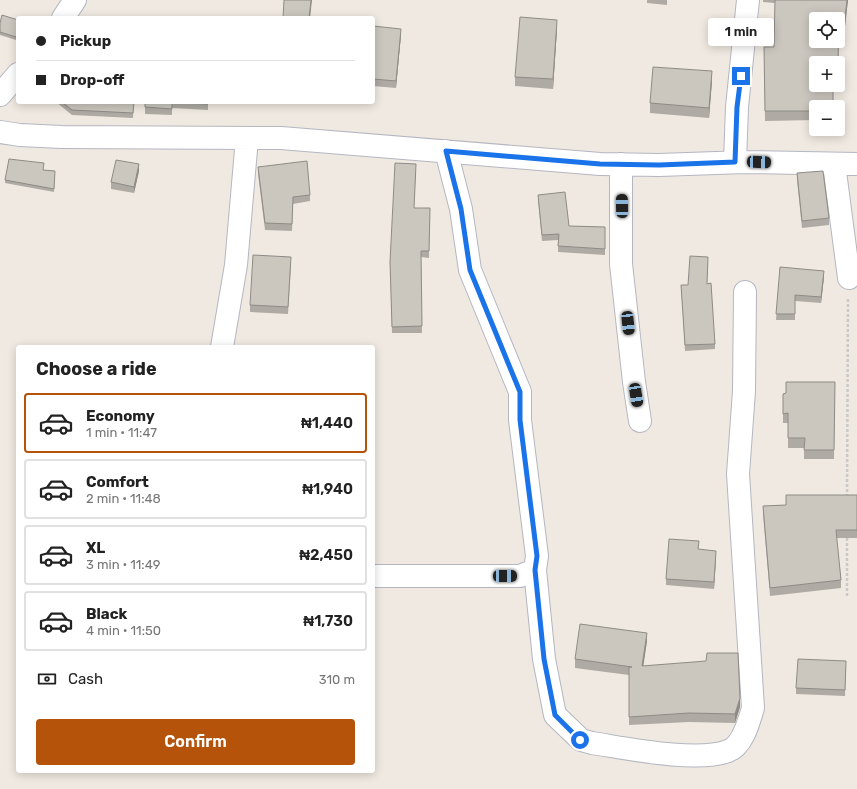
<!DOCTYPE html>
<meta charset="utf-8">
<style>
body{margin:0;font-family:Rubik,sans-serif;background:#f2f2f2;color:#222;height:100vh;display:flex;flex-direction:column;font-size:15px;white-space:nowrap}
*{box-sizing:border-box;margin:0}
p{font-size:13px;color:#767676}
.icon{flex:none;width:22px;height:22px;fill:none;stroke:currentColor;stroke-width:2;stroke-linecap:round;stroke-linejoin:round}
.map{position:relative;flex:1;overflow:hidden}
.drawer{position:absolute;left:16px;top:345px;width:359px;height:428px;display:flex;flex-direction:column;background:#fff;border-radius:4px;box-shadow:0 2px 10px #0003}
.drawer>*{flex:none}
.hud{position:absolute;left:16px;top:16px;width:359px;height:88px;border-radius:4px;box-shadow:0 2px 10px #0003;display:grid;align-content:center;height:88px;padding:0 20px;background:#fff}
.tools{position:absolute;left:809px;top:12px;display:grid;gap:8px}
.tools a{display:grid;place-items:center;width:36px;height:36px;border-radius:4px;background:#fff;box-shadow:0 2px 10px #0003;font-size:20px}
.end{position:absolute;width:18px;height:18px;margin:-9px;border:5px solid #1a73e8;background:#fff;box-shadow:0 0 0 2px #fff}
.from{border-radius:50%}
.bubble{position:absolute;height:28px;border-radius:4px;background:#fff;box-shadow:0 2px 10px #0003;font-size:13px;font-weight:600;line-height:28px;text-align:center}
.car{position:absolute;width:12px;height:24px;margin:-12px -6px;border-radius:5px;box-shadow:0 0 3px 1px #0007;background:linear-gradient(#222 24%,#8ab4d8 0 40%,#222 0 76%,#8ab4d8 0 86%,#222 0)}
.hud b{display:flex;align-items:center;gap:14px;height:38px;font-size:15px}
.hud b+b{border-top:1px solid #e0e0e0}
.hud i{width:10px;height:10px;background:#222}
ul{padding:0;list-style:none}
li{display:flex;align-items:center;gap:12px;height:60px;margin:0 8px 6px;padding:0 12px;border:2px solid #e0e0e0;border-radius:4px}
li div{flex:1}
li b{display:block;font-size:15px}
li em{font-style:normal;font-weight:600}
li.on{border-color:#b45309}
li>.icon{width:36px;height:36px;stroke-width:1.5}
h2{padding:0 20px;font-size:18px;line-height:48px}
.pay{display:flex;align-items:center;gap:10px;height:44px;padding:0 20px;font-size:15px}
.pay p{margin-inline-start:auto}
.primary-button{display:flex;gap:8px;margin-top:auto;padding:8px 20px}
.primary-button a{flex:1;height:46px;border-radius:4px;background:#b45309;color:#fff;font-size:16px;font-weight:600;line-height:46px;text-align:center}
.map>svg:first-child{display:block}
</style>
<div class="map">
<svg width="857" height="789" viewBox="0 0 857 789">
<rect width="100%" height="100%" fill="#efe9e1"/>
<g fill="none" stroke-linecap="round" stroke-linejoin="round">
<g stroke="#b4b7c1" stroke-width="24">
<path id="minor" d="M0 132 20 135 62 137 281 138 600 164 659 165 745 162 857 164
M735 162 737 107 748 0
M621 164V264L634 382 640 421
M834 164 849 278
M222 347 236 265 247 138
M535 570 544 659 555 715 581 740 592 743C625 748 697 763 728 751 743 746 749 721 753 708L738 474 744 391 745 292
M373 576H520L535 570 537 556 520 420V392L470 270 461 209 446 151"/>
</g>
<g stroke="#b4b7c1" stroke-width="24">
<path id="secondary" d="M63 18 75 0
M0 95 18 74"/>
</g>
<path stroke="#c9c9c9" stroke-width="2.5" stroke-dasharray="3 2" stroke-linecap="butt" d="M847 497 848 298
M847 596V536"/>
<use href="#minor" stroke="#fff" stroke-width="22"/>
<use href="#secondary" stroke="#fff" stroke-width="22"/>
</g>
<path fill="#afaba4" d="M647 0H667V5L647 3Z
M763 0H848L845 26H839L838 71V63H816V120L765 121 764 47H774L775 3 763 2Z
M18 20 16 40 0 35V23Z
M373 26 401 35 396 88 373 86Z
M557 29 553 89 515 86V77Z
M712 81 709 118 650 113V103Z
M56 102H134L133 118 72 115Z
M145 102H208V110L172 108V115L145 114Z
M258 167 310 195V201L293 204 292 231 265 230 258 174Z
M44 170 55 171 54 192 5 183V180Z
M416 170 414 208H430L429 258 421 257 422 333H392L390 262Z
M139 171 134 193 111 189V182Z
M797 173 829 218V225L802 228 797 180Z
M538 195 569 226 605 227V255L558 252V240L542 241 538 200Z
M708 263 707 284 715 344V349L685 351 681 285H688Z
M291 264 288 314 250 312V305Z
M780 267 824 277 821 303 795 301V320H776Z
M835 382 834 459H804V448H788V423H783V394L786 393Z
M857 495V538H836L841 580V588L770 596 763 514V506L786 505Z
M716 557 714 589 666 585V579Z
M647 641 643 666 740 707 735 723 689 722 629 725V675L575 668V659Z
M846 667 845 696 796 694V688Z"/>
<path fill="#8e8b86" d="M311 0H312L310 18H309Z
M847 0H848L845 26V17Z
M557 20V29L553 89V79Z
M401 29V35L396 88V81Z
M712 71V81L709 118V108Z
M139 164V171L134 193V187Z
M824 271V277L821 303V297Z
M716 551V557L714 589V582Z
M647 633V641L642 675V666Z
M740 698V707L735 723V714Z"/>
<path fill="#cbc7bf" stroke="#8e8b86" fill-rule="evenodd" d="M284 0H311L309 18H283Z
M775 0H847L845 17 839 16 838 61H833V63H816V85H833V107H816V111H765L764 47H774ZM816 19H838V41H816Z
M2 15 18 20V31L16 37 0 32V23Z
M520 17 557 20 553 79 515 77Z
M373 26 401 29 396 81 373 79Z
M653 67 712 71 709 108 650 103Z
M62 102H134L133 113 72 110Z
M145 102H208V104L172 102V109L145 107Z
M9 159 44 163 43 170 55 171 54 189 5 180Z
M116 160 139 164 134 187 111 182Z
M307 161 310 195 293 197 292 224 265 223 258 167Z
M395 163 416 164 414 208H430L429 251H421L422 326 392 327 390 262Z
M823 171 829 218 802 221 797 173Z
M565 192 569 226 605 227V249L558 246 559 234 542 235 538 195Z
M253 255 291 257 288 307 250 305Z
M690 256 708 257 707 284 711 283 715 344 685 345 681 285H688Z
M780 267 824 271 821 297 795 295V314H776Z
M786 382H835L834 450H804L805 438H788V413L783 414V394L786 393Z
M786 495H857V530H836L841 580 770 588 763 506 786 505Z
M669 539 699 541 698 549 716 551 714 582 666 579Z
M580 624 647 633 642 666 706 661 707 653H738L740 698 735 714 689 713 629 717V667H632L575 659Z
M798 659 846 661 845 690 796 688Z"/>
<g fill="none" stroke-linecap="round" stroke-linejoin="round">
<path stroke="#1a73e8" stroke-width="5" d="M580 740 555 715 544 659 535 570 537 556 520 420V392L470 270 461 209 446 151 600 164 659 165 735 162 737 107 741 76"/>
</g>
</svg>
<div class="tools">
<a><svg class="icon" aria-label="locate" viewBox="0 0 24 24"><circle cx="12" cy="12" r="6"/><path d="M12 2v4M12 18v4M2 12h4M18 12h4"/></svg></a>
<a>+</a>
<a>−</a>
</div>
<i class="end from" style="left:580px;top:740px"></i>
<i class="end" style="left:741px;top:76px"></i>
<div class="bubble" style="left:708px;top:18px;width:66px">1 min</div>
<i class="car" style="left:759px;top:162px;rotate:92deg"></i>
<i class="car" style="left:622px;top:206px;rotate:359deg"></i>
<i class="car" style="left:628px;top:323px;rotate:174deg"></i>
<i class="car" style="left:636px;top:395px;rotate:171deg"></i>
<i class="car" style="left:505px;top:576px;rotate:90deg"></i>
<div class="hud">
<b><i class="from"></i>Pickup</b>
<b><i></i>Drop-off</b>
</div>
<section class="drawer">
<h2>Choose a ride</h2>
<ul>
<li class="on"><svg class="icon" aria-label="car" viewBox="0 0 24 24"><path d="M5 17H2v-5l4-1 3-4h7l3 4 3 1v5h-3M9 17h6M6 11h13"/><circle cx="7" cy="17" r="2"/><circle cx="17" cy="17" r="2"/></svg><div><b>Economy</b><p>1 min · 11:47</p></div><em>₦1,440</em></li>
<li><svg class="icon" aria-label="car" viewBox="0 0 24 24"><path d="M5 17H2v-5l4-1 3-4h7l3 4 3 1v5h-3M9 17h6M6 11h13"/><circle cx="7" cy="17" r="2"/><circle cx="17" cy="17" r="2"/></svg><div><b>Comfort</b><p>2 min · 11:48</p></div><em>₦1,940</em></li>
<li><svg class="icon" aria-label="car" viewBox="0 0 24 24"><path d="M5 17H2v-5l4-1 3-4h7l3 4 3 1v5h-3M9 17h6M6 11h13"/><circle cx="7" cy="17" r="2"/><circle cx="17" cy="17" r="2"/></svg><div><b>XL</b><p>3 min · 11:49</p></div><em>₦2,450</em></li>
<li><svg class="icon" aria-label="car" viewBox="0 0 24 24"><path d="M5 17H2v-5l4-1 3-4h7l3 4 3 1v5h-3M9 17h6M6 11h13"/><circle cx="7" cy="17" r="2"/><circle cx="17" cy="17" r="2"/></svg><div><b>Black</b><p>4 min · 11:50</p></div><em>₦1,730</em></li>
</ul>
<div class="pay"><svg class="icon" aria-label="cash" viewBox="0 0 24 24"><path d="M3 7h18v10H3z"/><circle cx="12" cy="12" r="2"/></svg>Cash<p>310 m</p></div>
<div class="primary-button"><a>Confirm</a></div>
</section>
</div>
